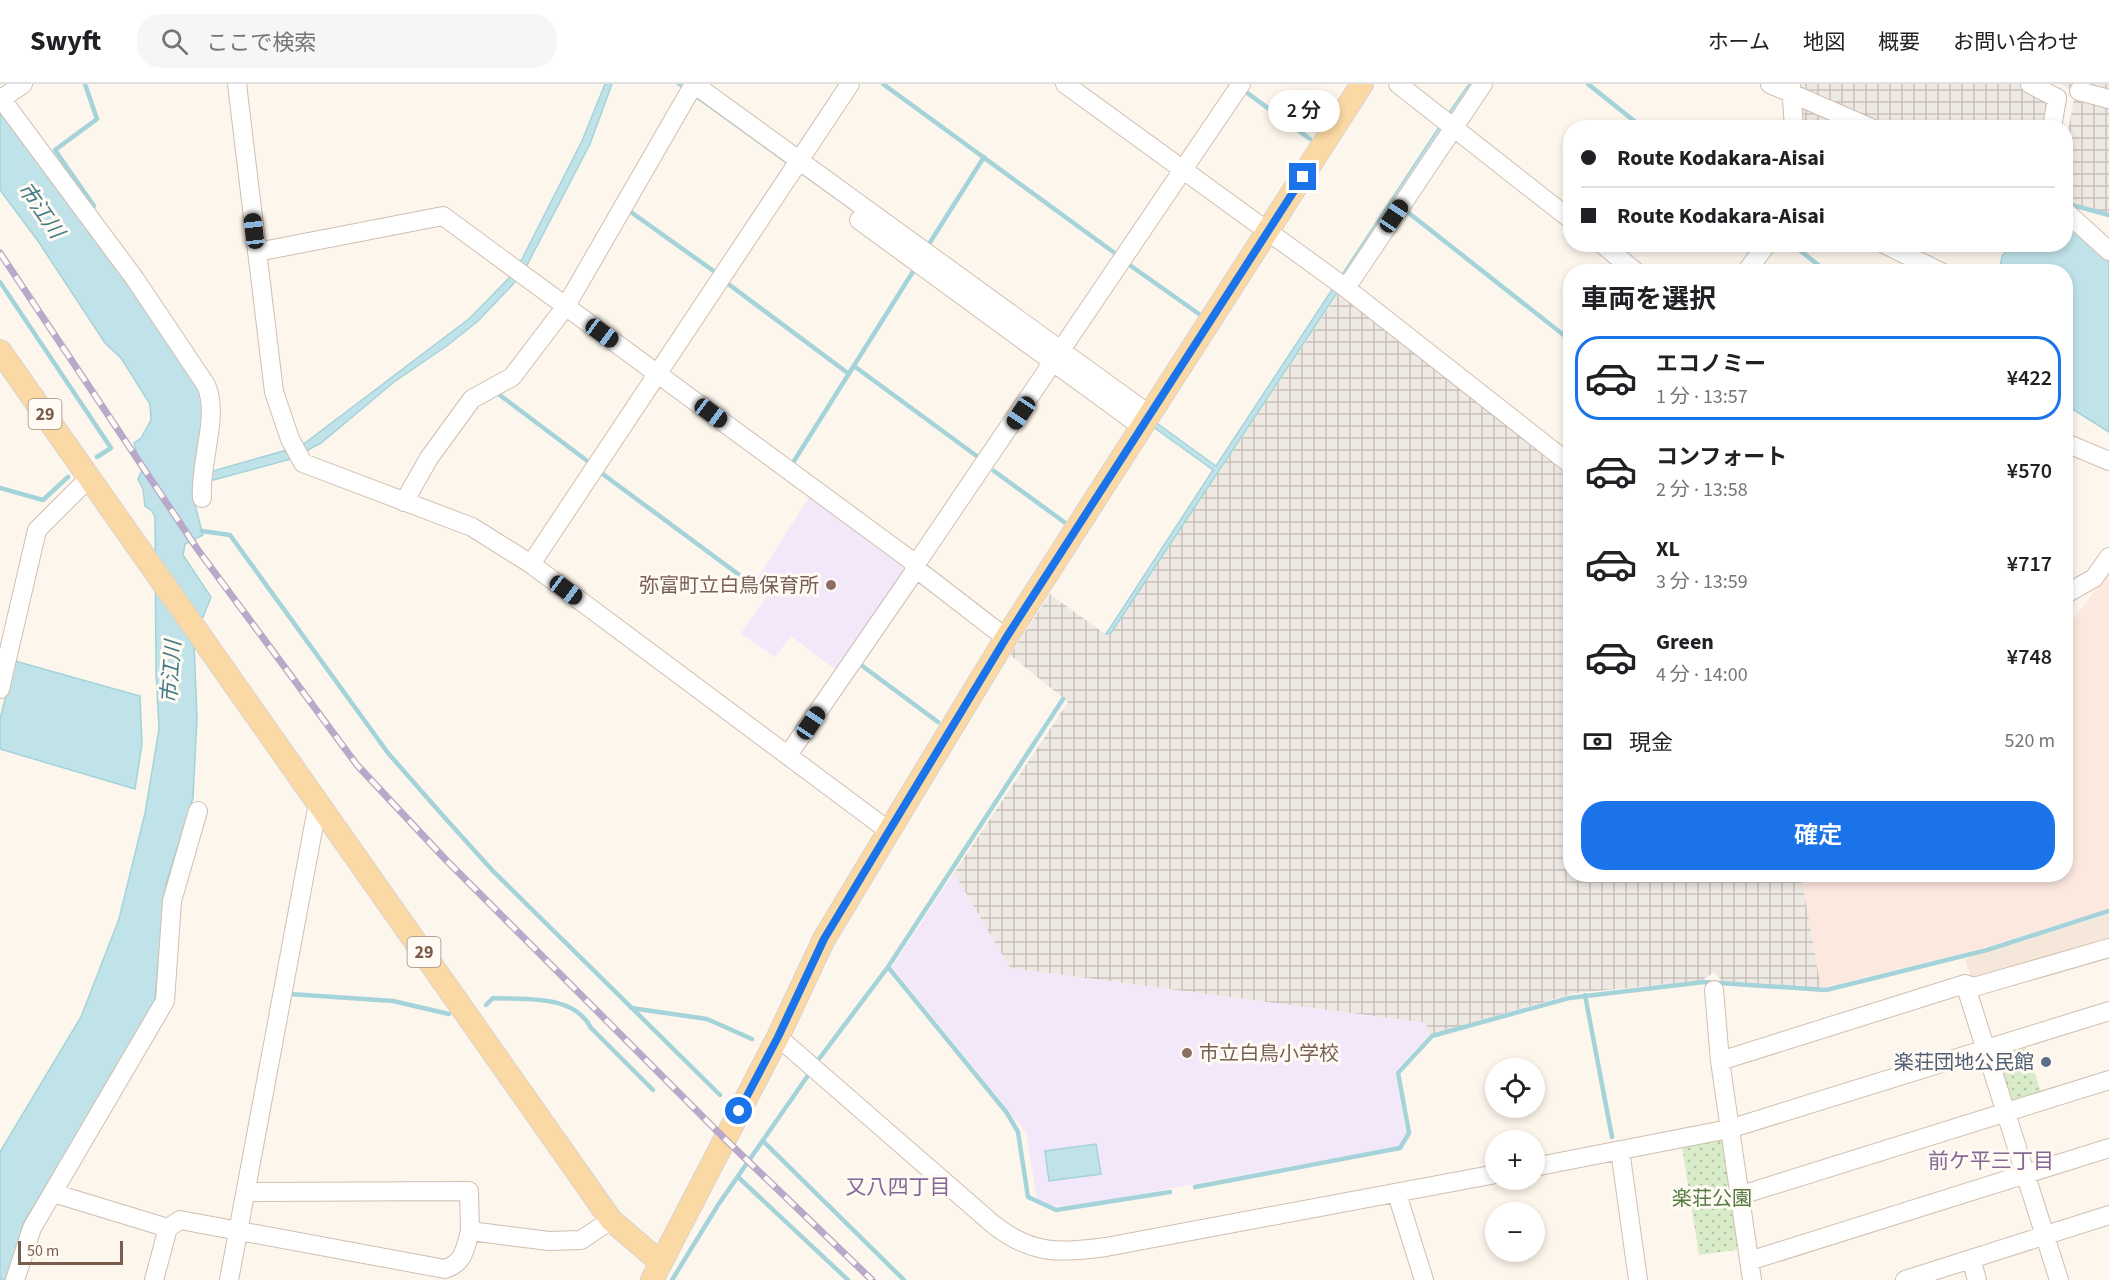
<!DOCTYPE html>
<html lang="ja">
<meta charset="utf-8">
<style>
body{margin:0;font-family:"Source Sans 3","Noto Sans JP",sans-serif;background:#f6f6f6;color:#202124;height:100vh;display:flex;flex-direction:column;font-size:22px;white-space:nowrap}
*{box-sizing:border-box;margin:0}
p{font-size:20px;color:#757577}
.icon{flex:none;width:33px;height:33px;fill:none;stroke:currentColor;stroke-width:2;stroke-linecap:round;stroke-linejoin:round}
.map{position:relative;flex:1;overflow:hidden}
.panel{position:absolute;left:1563px;top:180px;width:510px;height:618px;display:flex;flex-direction:column;background:#fff;border-radius:24px;box-shadow:0 3px 9px #0003}
.panel>*{flex:none}
.top-card{position:absolute;left:1563px;top:36px;width:510px;height:132px;border-radius:24px;box-shadow:0 3px 9px #0003;display:grid;align-content:center;height:132px;padding:0 18px;background:#fff}
.controls{position:absolute;left:1485px;top:974px;display:grid;gap:12px}
.controls a{display:grid;place-items:center;width:60px;height:60px;border-radius:50%;background:#fff;box-shadow:0 3px 9px #0003;font-size:30px}
.scale{position:absolute;left:18px;bottom:15px;width:105px;box-sizing:border-box;padding-left:6px;border:3px solid #7a5c4d;border-top:0;font-size:16px;line-height:21px;white-space:nowrap;color:#7a5c4d;-webkit-text-stroke:4px #fffaf3;paint-order:stroke}
.end{position:absolute;width:27px;height:27px;margin:-14px;border:8px solid #1a73e8;background:#fff;box-shadow:0 0 0 3px #fff}
.from{border-radius:50%}
.bubble{position:absolute;height:42px;border-radius:21px;background:#fff;box-shadow:0 3px 9px #0003;font-size:20px;font-weight:600;line-height:42px;text-align:center}
.car{position:absolute;width:18px;height:36px;margin:-18px -9px;border-radius:8px;box-shadow:0 0 4px 2px #0007;background:linear-gradient(#222 24%,#8ab4d8 0 40%,#222 0 76%,#8ab4d8 0 86%,#222 0)}
.top-card b{display:flex;align-items:center;gap:21px;height:57px;font-size:22px}
.top-card b+b{border-top:2px solid #e0e0e0}
.top-card i{width:15px;height:15px;background:#202124}
ul{padding:0;list-style:none}
li{display:flex;align-items:center;gap:18px;height:84px;margin:0 12px 9px;padding:0 6px;border:3px solid transparent;border-radius:24px}
li div{flex:1}
li b{display:block;font-size:22px}
li em{font-style:normal;font-weight:600}
li.current{border-color:#1a73e8}
li>.icon{width:54px;height:54px;stroke-width:1.5}
h2{padding:0 18px;font-size:27px;line-height:72px}
.pay{display:flex;align-items:center;gap:15px;height:66px;padding:0 18px;font-size:22px}
.pay p{margin-inline-start:auto}
.button{display:flex;gap:12px;margin-top:auto;padding:12px 18px}
.button a{flex:1;height:69px;border-radius:24px;background:#1a73e8;color:#fff;font-size:24px;font-weight:600;line-height:69px;text-align:center}
header{display:flex;align-items:center;gap:36px;box-sizing:border-box;height:84px;padding:0 30px;background:#fff;border-bottom:2px solid #e0e0e0}
header strong{font-size:28px}
nav{display:flex;gap:33px;margin-inline-start:auto;font-size:21px}
.search{width:420px;height:54px;background:#f6f6f6;display:flex;align-items:center;gap:15px;box-sizing:border-box;padding:0 21px;border-radius:24px;color:#757577;font-size:22px}
.map>svg:first-child{display:block}
</style>
<header>
<strong>Swyft</strong>
<div class="search"><svg class="icon" aria-label="search" viewBox="0 0 24 24"><circle cx="10" cy="10" r="6"/><path d="M15 15l6 6"/></svg>ここで検索</div>
<nav><a>ホーム</a><a>地図</a><a>概要</a><a>お問い合わせ</a></nav>
</header>
<div class="map">
<svg width="2109" height="1196" viewBox="0 0 2109 1196">
<defs>
<pattern id="industrial-grid" width="8" height="8" patternUnits="userSpaceOnUse" patternTransform="scale(1.5)"><rect width="8" height="8" fill="#efe9e4"/><path d="M0 4h8M4 0v8" fill="none" stroke="#c7c0bb"/></pattern>
<pattern id="park-dots" width="8" height="8" patternUnits="userSpaceOnUse" patternTransform="scale(1.5)"><rect width="8" height="8" fill="#d8ecc9"/><path d="M2 2h.1M6 6h.1" fill="none" stroke="#b4c2a5" stroke-width="1.8" stroke-linecap="round"/></pattern>
</defs>
<rect width="100%" height="100%" fill="#fdf6ec"/>
<path fill="#f5e8da" d="M2109 830V858L1978 896 1971 893 1965 875Z"/>
<path fill="#fde8e0" d="M2109 489V825L1983 864 1821 904 1801 791 2066 790V535L2071 538Z"/>
<path fill="url(#industrial-grid)" d="M1800 0H2019L2047 14 2050 44 1888 43 1801 3Z
M2061 0H2109V130L2066 118V58L2075 9Z
M1799 19 1858 44H1797Z
M1340 207 1570 388V790L1801 791 1821 904 1723 898 1714 888 1701 897 1575 909 1429 951 1426 939 1010 884 954 789 1068 618 1010 571 1050 510 1105 550 1111 549Z"/>
<path fill="#f3e8fa" d="M811 410 904 479 906 488 837 587 791 552 775 573 741 549 771 507 757 495Z
M954 789 1010 884 1426 939 1429 951 1395 988 1406 1050 1399 1062 1071 1123 1050 1122 1037 1115 1026 1048 892 883Z"/>
<path fill="url(#park-dots)" d="M2025 960 2042 1011 2016 1019 2011 1016 1997 973 1999 968Z
M1726 1055 1743 1165 1699 1171 1682 1063Z"/>
<path fill="#bfe3e8" stroke="#a5d3da" stroke-width="1.5" d="M605 0H612L590 60 527 181 517 196 478 237 448 261 394 298 321 359 291 375 206 398 194 417 203 451 185 460 183 471 211 513 203 533 193 534 197 634 193 714 166 800 154 924 23 1140 10 1188 5 1196H0V1068L81 933 119 835 145 729 159 645 156 589 155 433 152 427 145 422 143 405 138 395 142 386 134 359 141 354 151 336 150 320 121 274 105 259 38 157 0 106V21L206 308V389L301 362 470 234 508 195 522 175 582 57Z
M677 0H689L1216 382 1439 43 1469 0H1476L1111 549 1106 550 1213 386Z
M2066 139 2109 176V348L2066 321V188H1999L2002 172 2012 161 2066 160Z
M15 577 140 612 142 660 135 705 0 665V635Z
M1096 1060 1101 1090 1049 1097 1045 1067Z"/>
<g fill="none" stroke-linecap="round" stroke-linejoin="round">
<path stroke="#a5d3da" stroke-width="4.5" d="M85 0 97 35 55 66 94 122
M883 0 1116 170
M1588 0 1643 44
M1246 8 1310 55
M2068 120 2109 131
M628 126 715 188
M1405 126 1570 256
M929 160 984 73
M1792 160 1827 188
M1131 182 1199 230
M0 198 111 364 97 373
M727 199 849 290
M854 282 978 373
M497 309 590 379
M794 377 914 186
M994 387 1064 438
M600 388 765 510
M0 404 43 416 68 393
M202 447 230 451 388 669 445 734 493 787 720 1011
M861 581 938 638
M888 883 1007 1029 1018 1048 1028 1113 1056 1126 1170 1108
M290 910 393 917 449 930
M1585 911 1612 1053
M486 921 493 914C526 916 574 910 591 944L653 1006
M631 924 707 935 752 955
M819 975 888 883 1063 615
M763 1057 904 1196
M738 1093 848 1196
M1195 1103 1400 1064 1409 1049 1398 989 1432 952 1569 914 1704 898 1826 906 1987 866 2109 827
M672 1196 718 1121 809 990"/>
<g stroke="#d1beb0" stroke-width="20">
<path id="minor" d="M237 0 274 308 290 355 303 379 472 443 531 480 889 747
M694 0 1150 331
M1065 0 1346 204 1570 380
M1398 0 1570 135
M1770 0 1871 44
M1791 0 1794 44
M2030 0 2057 14 2052 44
M2079 7 2109 15
M0 13 135 195 206 301C220 332 199 379 202 414
M1 15 23 0
M2066 128 2109 167
M859 136 1142 343
M1602 160 1636 188
M1884 160 1941 188
M257 168 443 132 916 480
M1746 188 1767 160
M1346 204 1483 0
M2066 359 2109 377
M404 418 429 374 472 315 512 293 566 222 694 0
M531 480 850 0
M2066 510 2094 494 2109 473
M1006 554 914 483 1241 0
M0 605 37 446 90 393
M788 671 916 485
M1965 900 2059 1196
M1714 906 1720 977
M778 953 994 1141C1033 1171 1059 1169 1106 1163L1496 1090
M1620 1066 1638 1196
M1534 1083 1729 1045 2109 927
M247 1108 469 1107 470 1147
M53 1109 168 1144
M1397 1110 1424 1196
M1738 1112 2109 996
M1971 1175 1977 1196
M1749 1177 2109 1064
M15 1196 32 1144 165 917 172 817 198 727
M154 1196 168 1144 180 1136 445 1185C464 1179 465 1165 470 1147L549 1157 581 1156 611 1136
M229 1196 318 719
M1752 1196 1720 977 1965 900 1974 903 2109 864
M1905 1196 2109 1131"/>
</g>
<g stroke="#dad1cd" stroke-width="24">
<path id="major" d="M0 267 611 1136 660 1178
M652 1196 778 953 824 855 889 747 1006 554 1362 0"/>
</g>
<use href="#minor" stroke="#fff" stroke-width="18"/>
<use href="#major" stroke="#fbd9a5" stroke-width="22"/>
<g stroke="#b9a8c9" stroke-width="7">
<path id="rail" d="M0 169 198 466 357 681 446 776 724 1054 872 1196"/>
</g>
<use href="#rail" stroke="#fffaf3" stroke-width="4.5" stroke-dasharray="14" stroke-linecap="butt"/>
</g>
<g fill="none" stroke-linecap="round" stroke-linejoin="round">
<path stroke="#1a73e8" stroke-width="8" d="M739 1027 778 953 824 855 889 747 1006 554 1303 93"/>
</g>
<g fill="#8d6e63" stroke="#fffaf3" stroke-width="2">
<circle cx="831" cy="501" r="6"/>
<circle cx="1187" cy="969" r="6"/>
</g>
<circle fill="#5c6f8a" stroke="#fffaf3" stroke-width="2" cx="2046" cy="978" r="6"/>
<g text-anchor="middle" stroke-width="6" stroke-linejoin="round" paint-order="stroke">
<g fill="#fffaf3" stroke="#a28b7f" stroke-width="1.5">
<rect x="28.5" y="315" width="33" height="30" rx="4.5"/>
<rect x="407.5" y="853" width="33" height="30" rx="4.5"/>
</g>
<g font-size="18" font-weight="bold" fill="#7a5c4d">
<text x="45" y="336">29</text>
<text x="424" y="874">29</text>
</g>
<g font-size="20" fill="#785e54" stroke="#fffaf3" text-anchor="end">
<text x="819" y="508">弥富町立白鳥保育所</text>
<text x="1199" y="976" text-anchor="start">市立白鳥小学校</text>
</g>
<g font-size="20" fill="#4e5e75" stroke="#fffaf3" text-anchor="end">
<text x="2034" y="985">楽荘団地公民館</text>
</g>
<g font-size="20" fill="#537a41" stroke="#fffaf3">
<text x="1712" y="1121">楽荘公園</text>
</g>
<g font-size="21" font-style="italic" fill="#437c86" stroke="#fffaf3">
<text transform="translate(41 126) rotate(55)" y="7">市江川</text>
<text transform="translate(171 588) rotate(-86)" y="7">市江川</text>
</g>
<g font-size="21" fill="#846695" stroke="#fffaf3">
<text x="1991" y="1084">前ケ平三丁目</text>
<text x="898" y="1110">又八四丁目</text>
</g>
</g>
</svg>
<div class="controls">
<a><svg class="icon" aria-label="locate" viewBox="0 0 24 24"><circle cx="12" cy="12" r="6"/><path d="M12 2v4M12 18v4M2 12h4M18 12h4"/></svg></a>
<a>+</a>
<a>−</a>
</div>
<div class="scale">50 m</div>
<i class="end from" style="left:739px;top:1027px"></i>
<i class="end" style="left:1303px;top:93px"></i>
<div class="bubble" style="left:1268px;top:6px;width:72px">2 分</div>
<i class="car" style="left:1394px;top:132px;rotate:34deg"></i>
<i class="car" style="left:254px;top:147px;rotate:353deg"></i>
<i class="car" style="left:602px;top:249px;rotate:126deg"></i>
<i class="car" style="left:711px;top:329px;rotate:127deg"></i>
<i class="car" style="left:1021px;top:329px;rotate:214deg"></i>
<i class="car" style="left:566px;top:506px;rotate:127deg"></i>
<i class="car" style="left:811px;top:639px;rotate:34deg"></i>
<div class="top-card">
<b><i class="from"></i>Route Kodakara-Aisai</b>
<b><i></i>Route Kodakara-Aisai</b>
</div>
<section class="panel">
<h2>車両を選択</h2>
<ul>
<li class="current"><svg class="icon" aria-label="car" viewBox="0 0 24 24"><path d="M5 17H2v-5l4-1 3-4h7l3 4 3 1v5h-3M9 17h6M6 11h13"/><circle cx="7" cy="17" r="2"/><circle cx="17" cy="17" r="2"/></svg><div><b>エコノミー</b><p>1 分 · 13:57</p></div><em>¥422</em></li>
<li><svg class="icon" aria-label="car" viewBox="0 0 24 24"><path d="M5 17H2v-5l4-1 3-4h7l3 4 3 1v5h-3M9 17h6M6 11h13"/><circle cx="7" cy="17" r="2"/><circle cx="17" cy="17" r="2"/></svg><div><b>コンフォート</b><p>2 分 · 13:58</p></div><em>¥570</em></li>
<li><svg class="icon" aria-label="car" viewBox="0 0 24 24"><path d="M5 17H2v-5l4-1 3-4h7l3 4 3 1v5h-3M9 17h6M6 11h13"/><circle cx="7" cy="17" r="2"/><circle cx="17" cy="17" r="2"/></svg><div><b>XL</b><p>3 分 · 13:59</p></div><em>¥717</em></li>
<li><svg class="icon" aria-label="car" viewBox="0 0 24 24"><path d="M5 17H2v-5l4-1 3-4h7l3 4 3 1v5h-3M9 17h6M6 11h13"/><circle cx="7" cy="17" r="2"/><circle cx="17" cy="17" r="2"/></svg><div><b>Green</b><p>4 分 · 14:00</p></div><em>¥748</em></li>
</ul>
<div class="pay"><svg class="icon" aria-label="cash" viewBox="0 0 24 24"><path d="M3 7h18v10H3z"/><circle cx="12" cy="12" r="2"/></svg>現金<p>520 m</p></div>
<div class="button"><a>確定</a></div>
</section>
</div>
